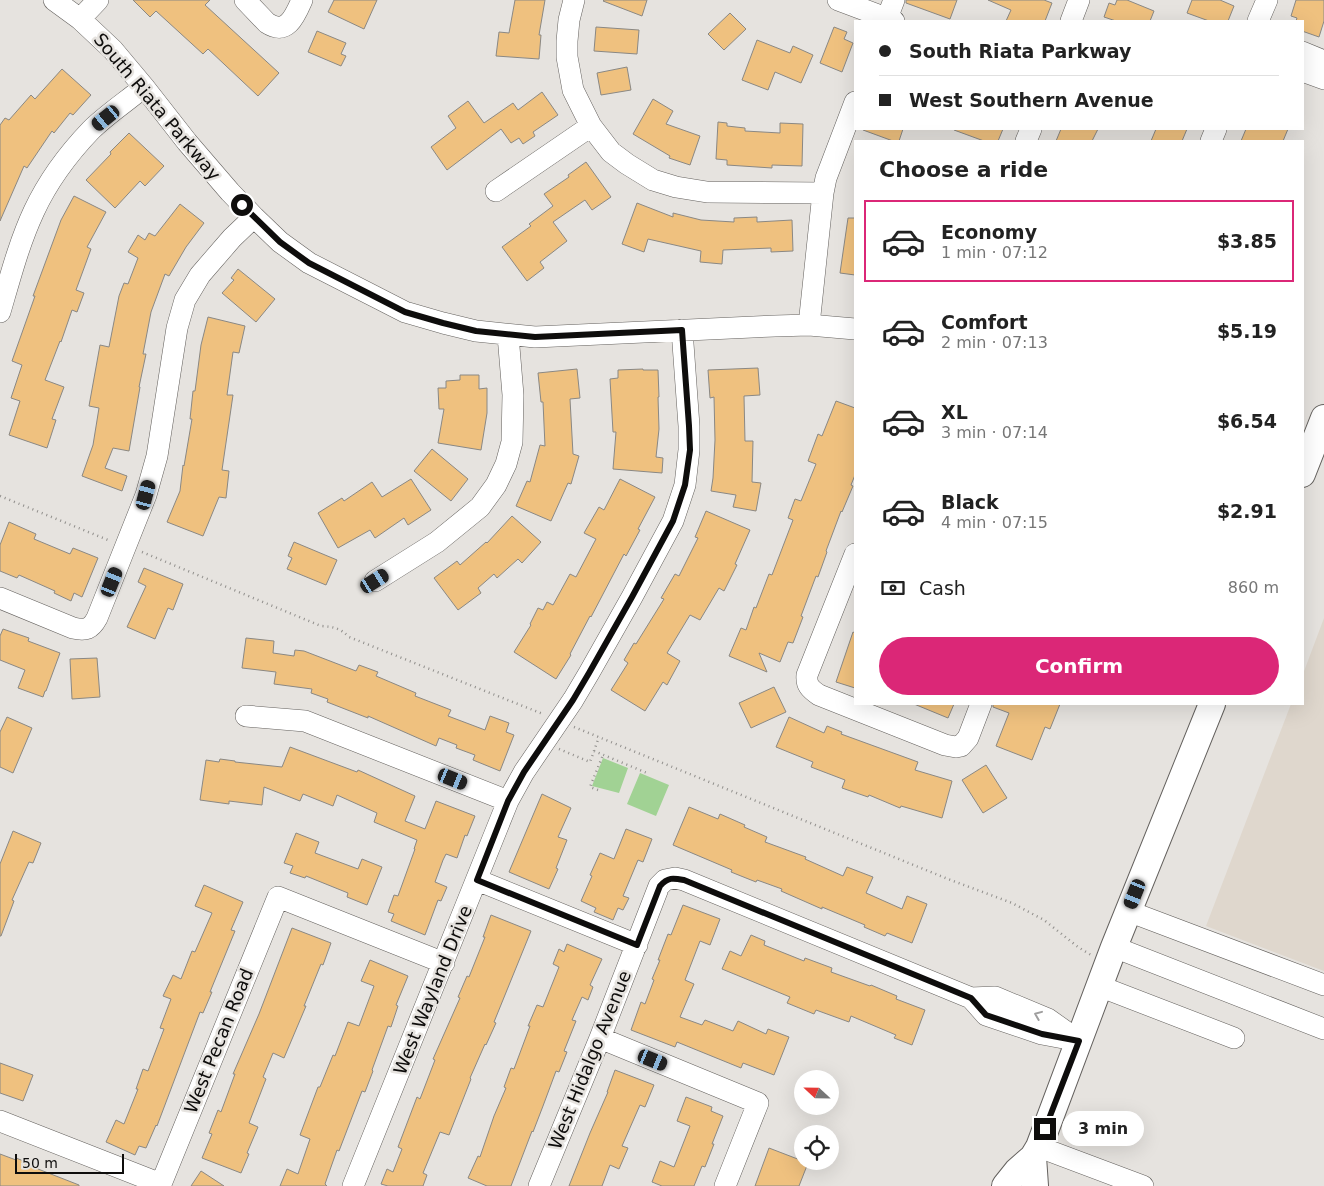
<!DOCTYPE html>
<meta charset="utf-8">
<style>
body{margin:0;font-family:"DejaVu Sans",sans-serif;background:#f2f2f2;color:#222;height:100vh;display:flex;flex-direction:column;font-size:19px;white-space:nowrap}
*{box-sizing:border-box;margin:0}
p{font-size:16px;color:#767676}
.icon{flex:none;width:28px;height:28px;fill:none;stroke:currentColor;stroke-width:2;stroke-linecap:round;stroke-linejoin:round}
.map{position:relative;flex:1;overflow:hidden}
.drawer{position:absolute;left:854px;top:140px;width:450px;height:565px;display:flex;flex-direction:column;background:#fff;border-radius:0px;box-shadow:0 5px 20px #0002}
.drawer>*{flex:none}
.guide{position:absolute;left:854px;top:20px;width:450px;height:110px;border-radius:0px;box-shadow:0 5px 20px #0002;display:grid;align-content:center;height:110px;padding:0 25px;background:#fff}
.needle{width:32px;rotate:292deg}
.fabs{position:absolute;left:794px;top:1070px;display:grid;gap:10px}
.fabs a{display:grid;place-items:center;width:45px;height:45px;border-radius:50%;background:#fff;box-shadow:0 5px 20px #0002;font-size:25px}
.scale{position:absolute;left:15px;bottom:12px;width:109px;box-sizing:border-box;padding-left:5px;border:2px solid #0e0d0c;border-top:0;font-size:14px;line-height:18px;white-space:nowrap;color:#0e0d0c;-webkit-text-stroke:4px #e6e3df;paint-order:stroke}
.end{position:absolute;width:22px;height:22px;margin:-11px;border:6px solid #0e0d0c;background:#fff;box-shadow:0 0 0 2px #fff}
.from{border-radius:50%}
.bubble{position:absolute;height:35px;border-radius:18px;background:#fff;box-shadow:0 5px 20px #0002;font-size:16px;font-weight:700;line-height:35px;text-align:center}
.car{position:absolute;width:15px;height:30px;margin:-15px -8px;border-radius:6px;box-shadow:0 0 4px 1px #0007;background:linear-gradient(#222 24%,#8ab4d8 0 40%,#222 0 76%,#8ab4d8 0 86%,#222 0)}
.guide b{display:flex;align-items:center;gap:18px;height:48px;font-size:19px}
.guide b+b{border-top:1px solid #e0e0e0}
.guide i{width:12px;height:12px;background:#222}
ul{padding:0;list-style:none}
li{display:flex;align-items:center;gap:15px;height:82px;margin:0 10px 8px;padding:0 15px;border:2px solid transparent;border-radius:0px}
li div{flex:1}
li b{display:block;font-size:19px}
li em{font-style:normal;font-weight:700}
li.on{border-color:#db2777}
li>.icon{width:45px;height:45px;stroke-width:1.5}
h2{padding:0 25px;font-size:22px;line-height:60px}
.pay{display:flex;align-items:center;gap:12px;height:55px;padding:0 25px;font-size:19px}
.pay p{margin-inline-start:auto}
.action{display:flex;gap:10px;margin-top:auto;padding:10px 25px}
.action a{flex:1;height:58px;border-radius:30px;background:#db2777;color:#fff;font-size:20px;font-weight:700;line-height:58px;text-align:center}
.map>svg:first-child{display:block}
</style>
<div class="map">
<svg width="1324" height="1186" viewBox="0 0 1324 1186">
<rect width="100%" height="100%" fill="#e6e3df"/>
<path fill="#dfd7cd" d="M1324 618V971L1206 926 1291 704H1302L1303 674Z"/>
<path fill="#a1d294" d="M603 758 628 768 619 793 592 786Z
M640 773 669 785 656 816 627 804Z"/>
<path fill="#efc17f" stroke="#8a8884" d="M133 0H210L205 5 279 73 258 96 208 49 203 54 156 11 150 17Z
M334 0H377L364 29 328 12Z
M515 0H545L539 35H541L539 59 496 56 499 32 509 33Z
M604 0H647L642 16 603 1Z
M906 0H957L950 19 906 3Z
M988 0H1044L1052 3 1045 21H1006L1011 10Z
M1117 0H1127L1154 11 1150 21H1116L1104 17 1109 3 1115 5Z
M1192 0H1220L1234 6 1228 21H1209L1187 13Z
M1296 0H1324V21L1319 37 1302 31V21H1296L1297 18 1291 16Z
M730 13 746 29 724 50 708 34Z
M596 27 639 30 637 54 594 51Z
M834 27 847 32 844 39 853 43 842 72 820 63Z
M317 31 346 43 341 54 346 56 341 66 308 52Z
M757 40 790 53 793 46 813 55 801 83 775 72 768 90 742 80Z
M627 67 631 90 601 95 597 73Z
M62 69 91 95 73 115 70 113 54 133 52 131 27 168 24 166 0 221V125L5 118 9 120 31 95 35 99Z
M542 92 558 115 533 132 535 136 523 144 519 138 511 143 501 129 447 170 431 147 456 128 448 116 468 101 484 123 513 103 518 110Z
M653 99 673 111 666 124 700 136 690 165 669 158 670 156 633 134Z
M718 122 727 123V126L745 128V131L780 133V123L803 124 802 166 772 165V168L727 165V160L716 159Z
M863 129H903L899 141H893L863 130Z
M954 129H1003L998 141H984L954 130Z
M1061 129H1098L1092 141H1056Z
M1156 129H1187L1182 141H1151Z
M1246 129H1288L1283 141H1241Z
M129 133 164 166 145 186 140 181 115 208 86 180 111 154 110 152Z
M586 162 611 197 592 210 585 200 553 222 567 241 540 262 544 268 527 281 502 247 531 226 529 224 553 206 544 194 569 177 568 175Z
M74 196 106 212 87 247 91 249 76 290 84 293 77 312 72 310 61 342 60 341 45 380 64 387 52 419 56 420 47 448 9 435 20 401 11 398 22 365 12 361 35 296H33L61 220Z
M637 203 673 217V213L701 220 734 222V218L757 217V222L792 220 793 251 771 252V248L723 250 722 264 700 262 701 251 648 239 644 252 622 244Z
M180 204 204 223 186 247 169 276 165 274 151 312 143 354H146L139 387H140L129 451 113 448 105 468 127 476 122 491 82 476 93 445 99 408 89 406 100 345 109 347 119 296 124 283 128 284 138 258 128 252 138 235 145 240 149 233 155 236Z
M848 218H855V275L840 273Z
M238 269 275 299 256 322 222 293 234 280 231 278Z
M208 317 245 326 239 353 233 352 227 395H233L222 470 229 471 226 498 219 497 203 536 167 522 180 491 183 465 184 466 192 419H190L193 391H195L201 345Z
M758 368 760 395 744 396 745 441H753L752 482 761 483 756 511 733 507 736 495 711 491 713 478 715 440 714 397 710 398 708 370Z
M577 369 580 398 570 399 573 454 579 456 571 484 568 483 551 521 516 506 527 481 530 482 540 445 545 446 543 402H541L538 373Z
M643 369V370H658L659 397H658L659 429 656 457 663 458 662 473 613 469 616 432H613L610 379 618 378V370Z
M460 375H479V389L487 388V413L481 450 438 443 444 409H439L438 388H446V381L460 380Z
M836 401 855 408V475L851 485 853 486 842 512 841 511 826 551 827 552 818 577 816 576 801 616 803 617 793 643 788 642 780 662 759 653 767 672 729 656 741 628 746 630 754 607 756 608 769 574 772 575 793 520 788 518 795 499 801 501 816 464 808 461 818 434 822 436Z
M432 449 468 479 451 501 414 471Z
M411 479 431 510 408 525 404 518 375 538 370 530 338 548 318 513 342 498 344 501 372 482 382 497Z
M620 479 655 497 638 529 640 530 626 556 624 554 591 617 590 616 570 654 571 655 556 679 514 652 531 625 530 624 538 608 543 610 547 602 553 605 570 574 576 577 596 539 584 533 599 507 604 510Z
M706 511 750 530 735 564 737 565 724 591 719 588 700 620 690 615 667 653 680 661 667 685 663 682 645 711 611 690 628 663 624 660 634 643 636 644 664 599 661 598 675 574 679 576 698 538 695 537Z
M512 516 541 542 522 563 518 559 497 578 494 574 478 588 481 593 458 610 434 578 457 561 460 565 486 542 487 543Z
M9 522 36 534 34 539 70 554 73 548 98 558 82 597 74 593 71 601 54 593 55 591 19 575 17 578 0 571V545Z
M294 542 337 560 326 585 287 569 292 558 288 556Z
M144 568 183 584 173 610 168 608 155 639 127 627 146 586 138 582Z
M3 629 29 638 28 641 60 653 46 691H45L43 697 18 688 25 670 0 660V636Z
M853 632 855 633V688L836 682Z
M246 638 274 641 273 653 294 656 295 650 304 651 356 671 359 665 378 672 376 676 416 693 415 696 451 710 448 716 485 730 490 716 509 723 506 732 514 735 500 771 473 760 475 755 456 748 457 745 439 738 436 746 368 716V718L327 702 328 699 311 693 312 689 274 684 276 672 242 668Z
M97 658 100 697 72 699 70 659Z
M774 687 786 712 751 728 739 703Z
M914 704H954L948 718Z
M993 704H1060L1050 729 1045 727 1032 760 996 746 1009 713 993 707Z
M7 717 32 728 13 773 0 767V732Z
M789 717 824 733 827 726 842 732 841 734 918 762 915 770 952 781 942 818 901 806 900 808 869 795 868 797 842 788 845 780 811 767 813 762 776 747Z
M290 747 357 772 358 770 415 796 405 821 425 829 436 801 475 816 467 836 465 835 457 858 446 854 443 860 435 882 447 887 441 901 438 900 425 935 391 921 394 914 388 912 394 895 398 896 415 849H414L417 840 374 822 377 813 337 795 333 806 303 794 300 801 264 787 262 805 229 801V804L200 800 206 760 219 762 220 759 235 761V762L282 767Z
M986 765 1007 798 983 813 962 780Z
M542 794 571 808 558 837 567 840 556 868 558 869 549 889 509 872Z
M689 807 718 819 720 814 745 825 744 827 767 837 765 842 806 857 805 859 843 876 847 867 873 877 866 893 902 909 907 896 927 904 912 943 887 933 885 936 864 927 865 925 822 907V909L781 891 782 889 757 880 756 882 731 872 732 870 673 845Z
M626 829 652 839 643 862 638 860 623 896 629 898 623 910 618 908 613 920 594 912 596 908 581 901 592 876 590 875 600 853 614 859Z
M13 831 41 843 33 863 29 862 12 900 14 901 1 936H0V864Z
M296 833 319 842 315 853 358 869 362 859 382 867 367 905 347 897 348 893 306 876 305 878 290 873 293 866 284 863Z
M204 885 243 902 231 930 235 931 210 992H212L203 1013 200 1012 157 1126 156 1125 146 1148 139 1146 135 1155 106 1142 116 1120 124 1124 138 1089H136L143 1069 148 1071 164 1029 160 1028 171 999 163 996 173 975 181 979 192 951 195 952 212 913 195 906Z
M683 905 720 919 710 945 700 941 685 980 694 984 680 1017 702 1025 705 1020 733 1031 738 1021 766 1034 768 1029 789 1037 774 1075 743 1063 741 1068 677 1042 675 1047 631 1030 641 1002 645 1004 654 980 652 979 660 960H658L668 934 671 935Z
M491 915 531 931 494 1022 496 1023 486 1045 485 1044 470 1078 471 1079 449 1135 440 1132 423 1173 427 1175 423 1186H388L381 1184 387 1169 393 1172 402 1149 398 1147 417 1097 420 1099 435 1060 433 1059 460 998 458 997 467 976 469 977 485 937H483Z
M292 928 331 943 323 965 321 964 304 1006H306L284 1058 273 1053 263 1077 266 1079 249 1123 258 1127 247 1153 249 1154 241 1173 202 1158 212 1134 209 1133 218 1110 221 1112 235 1074H233L259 1014Z
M751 935 765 941 764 945 804 961 805 958 832 968 831 972 870 986 871 985 897 996 896 999 925 1010 912 1045 894 1038 896 1035 851 1016 849 1022 816 1010 814 1014 787 1003 790 997 722 969 730 951 741 956Z
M567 944 602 959 590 985 593 987 588 1000 582 997 572 1020 576 1021 564 1051 567 1052 559 1072 556 1071 543 1106 533 1132 532 1131 511 1186H487L468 1178 478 1156 480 1157 494 1116 506 1088 504 1087 511 1068 514 1069 530 1026H528L537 1005 543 1007 559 967 553 964 559 949 564 952Z
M370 960 408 976 396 1005 398 1006 391 1027 388 1026 372 1070 373 1071 365 1092 362 1091 339 1151 337 1150 325 1184 327 1186H280L287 1169 298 1174 310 1139 300 1135 318 1087H320L333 1055 335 1056 348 1022 359 1026 374 986 361 981Z
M0 1063 33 1075 23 1101 0 1093Z
M615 1070 654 1085 645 1107 640 1105 622 1146 628 1148 619 1169 610 1165 602 1186H569L590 1133 608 1092H607Z
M686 1097 712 1107 711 1111 723 1116 712 1144H714L705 1167 702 1166 694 1186H662L652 1182 660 1161 674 1167 690 1126 677 1121Z
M769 1148 808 1163 799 1186H755Z
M0 1154 16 1160V1158L39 1167 38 1169 79 1185V1186H0Z
M201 1171 224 1186H191Z"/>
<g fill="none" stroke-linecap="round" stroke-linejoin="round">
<g stroke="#64615e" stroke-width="22">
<path id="minor" d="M54 0 80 19 113 50 144 87 187 142 230 192 254 217 280 242 309 263 405 312 443 323 476 331 535 337 775 326 809 325 855 329
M245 0 267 23C287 36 295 16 302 0
M574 0 569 20 567 41V57L573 90 591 126 611 152 627 164 653 180 676 187 707 192 823 193
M838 0 894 21
M80 19 98 0
M886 21 894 0
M1071 21 1079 0
M1258 21 1267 0
M1302 52 1324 61
M1302 71 1324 79
M1026 141 1031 129
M1211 141 1216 129
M496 191 591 126
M0 312C10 278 19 243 34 211 48 181 68 154 91 130 106 115 127 101 144 87
M809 325 823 193 826 178 831 165 855 102
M855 554 807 675C806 685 810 689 819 695L945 745 956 747 961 746 968 738 981 704
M375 581 437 542 480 507 496 485 506 464 512 442 513 395 508 335
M0 598 73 628C86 631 91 629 97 618L146 495 157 456 177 328 185 300 200 275 232 238 254 217
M246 716 305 721 508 801
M477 880 637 945
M1128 911 1324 985
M1114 947 1324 1029
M1099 986 1234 1038
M971 998 986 1015 1042 1034 1074 1040
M600 1038 758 1103 725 1186
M0 1121 161 1184 278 897 444 963
M1039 1147 1143 1186
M353 1186 508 801 524 772 573 700 589 673 632 597 673 521 685 485 689 450V426L682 330
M539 1186 600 1038 659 886 665 880 675 878 684 880 971 998 995 997 1043 1017 1048 1019 1079 1041"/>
</g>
<g stroke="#64615e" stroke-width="28">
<path id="major" d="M1302 474 1324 418
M1033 1157 1035 1186
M1005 1186 1017 1171 1033 1157 1039 1147 1114 947 1212 704"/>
</g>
<path stroke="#918f8c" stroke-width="2.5" stroke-dasharray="1 4" stroke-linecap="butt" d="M0 496 108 540
M142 552 321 626C334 627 340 628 349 637L543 714
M574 727 948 879 1012 903 1044 920 1078 947 1091 955
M559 749 590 762 599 737
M594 751 647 773
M598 790 590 787 603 755"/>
<use href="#minor" stroke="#fff" stroke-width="21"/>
<use href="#major" stroke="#fff" stroke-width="26"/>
</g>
<defs><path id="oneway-chevron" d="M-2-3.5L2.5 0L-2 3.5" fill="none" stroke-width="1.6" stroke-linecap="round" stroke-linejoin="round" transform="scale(1.25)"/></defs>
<use stroke="#9f9e9e" href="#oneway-chevron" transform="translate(1038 1015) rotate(-158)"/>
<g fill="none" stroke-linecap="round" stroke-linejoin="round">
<path stroke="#0e0d0c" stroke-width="6" d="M242 205 280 242 309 263 405 312 443 323 476 331 535 337 682 330 689 426 690 450 685 485 673 521 632 597 589 673 573 700 524 772 508 801 477 880 637 945 660 886C668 877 673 878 684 880L971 998 986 1015 1042 1034 1079 1041 1045 1129"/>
</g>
<g text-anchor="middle" stroke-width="5" stroke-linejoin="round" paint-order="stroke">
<g font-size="18" fill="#0e0d0c" stroke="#e6e3df">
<text transform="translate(157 107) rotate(50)" y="6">South Riata Parkway</text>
<text transform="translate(433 990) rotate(-68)" y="6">West Wayland Drive</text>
<text transform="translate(219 1041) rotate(-68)" y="6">West Pecan Road</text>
<text transform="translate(590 1060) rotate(-68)" y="6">West Hidalgo Avenue</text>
</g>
</g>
</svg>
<div class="fabs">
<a><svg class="needle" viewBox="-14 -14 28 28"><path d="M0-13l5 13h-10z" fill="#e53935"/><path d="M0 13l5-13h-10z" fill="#767676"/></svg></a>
<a><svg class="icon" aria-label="locate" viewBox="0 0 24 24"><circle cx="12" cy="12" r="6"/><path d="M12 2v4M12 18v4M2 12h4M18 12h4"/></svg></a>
</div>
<div class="scale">50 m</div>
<i class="end from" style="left:242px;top:205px"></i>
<i class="end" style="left:1045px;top:1129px"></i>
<div class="bubble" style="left:1062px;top:1111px;width:82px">3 min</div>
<i class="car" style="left:106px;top:118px;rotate:231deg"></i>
<i class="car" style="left:146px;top:495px;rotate:15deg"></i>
<i class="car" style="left:375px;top:581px;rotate:58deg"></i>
<i class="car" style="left:112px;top:582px;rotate:22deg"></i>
<i class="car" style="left:453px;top:779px;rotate:112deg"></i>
<i class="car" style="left:1135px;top:894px;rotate:202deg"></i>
<i class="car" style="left:653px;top:1060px;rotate:112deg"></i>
<div class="guide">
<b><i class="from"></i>South Riata Parkway</b>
<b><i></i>West Southern Avenue</b>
</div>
<section class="drawer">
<h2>Choose a ride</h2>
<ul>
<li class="on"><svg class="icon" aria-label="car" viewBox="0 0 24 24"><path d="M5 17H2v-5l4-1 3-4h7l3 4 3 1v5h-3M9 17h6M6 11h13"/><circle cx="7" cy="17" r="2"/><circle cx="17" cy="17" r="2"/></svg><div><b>Economy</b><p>1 min · 07:12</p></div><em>$3.85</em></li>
<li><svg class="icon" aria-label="car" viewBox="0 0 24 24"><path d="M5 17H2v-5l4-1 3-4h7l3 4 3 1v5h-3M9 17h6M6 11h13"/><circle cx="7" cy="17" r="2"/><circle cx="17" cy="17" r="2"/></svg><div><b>Comfort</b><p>2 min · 07:13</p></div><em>$5.19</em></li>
<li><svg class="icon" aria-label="car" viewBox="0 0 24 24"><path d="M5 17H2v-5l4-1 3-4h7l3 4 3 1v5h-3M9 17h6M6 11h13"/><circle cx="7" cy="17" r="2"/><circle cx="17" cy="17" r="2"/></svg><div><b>XL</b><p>3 min · 07:14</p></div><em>$6.54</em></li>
<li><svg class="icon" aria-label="car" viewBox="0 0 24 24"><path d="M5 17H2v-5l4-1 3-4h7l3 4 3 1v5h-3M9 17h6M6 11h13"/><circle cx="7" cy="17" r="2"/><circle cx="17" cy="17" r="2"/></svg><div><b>Black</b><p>4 min · 07:15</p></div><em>$2.91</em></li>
</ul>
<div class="pay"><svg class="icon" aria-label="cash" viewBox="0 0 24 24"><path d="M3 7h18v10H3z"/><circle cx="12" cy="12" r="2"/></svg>Cash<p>860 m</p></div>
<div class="action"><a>Confirm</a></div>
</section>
</div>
